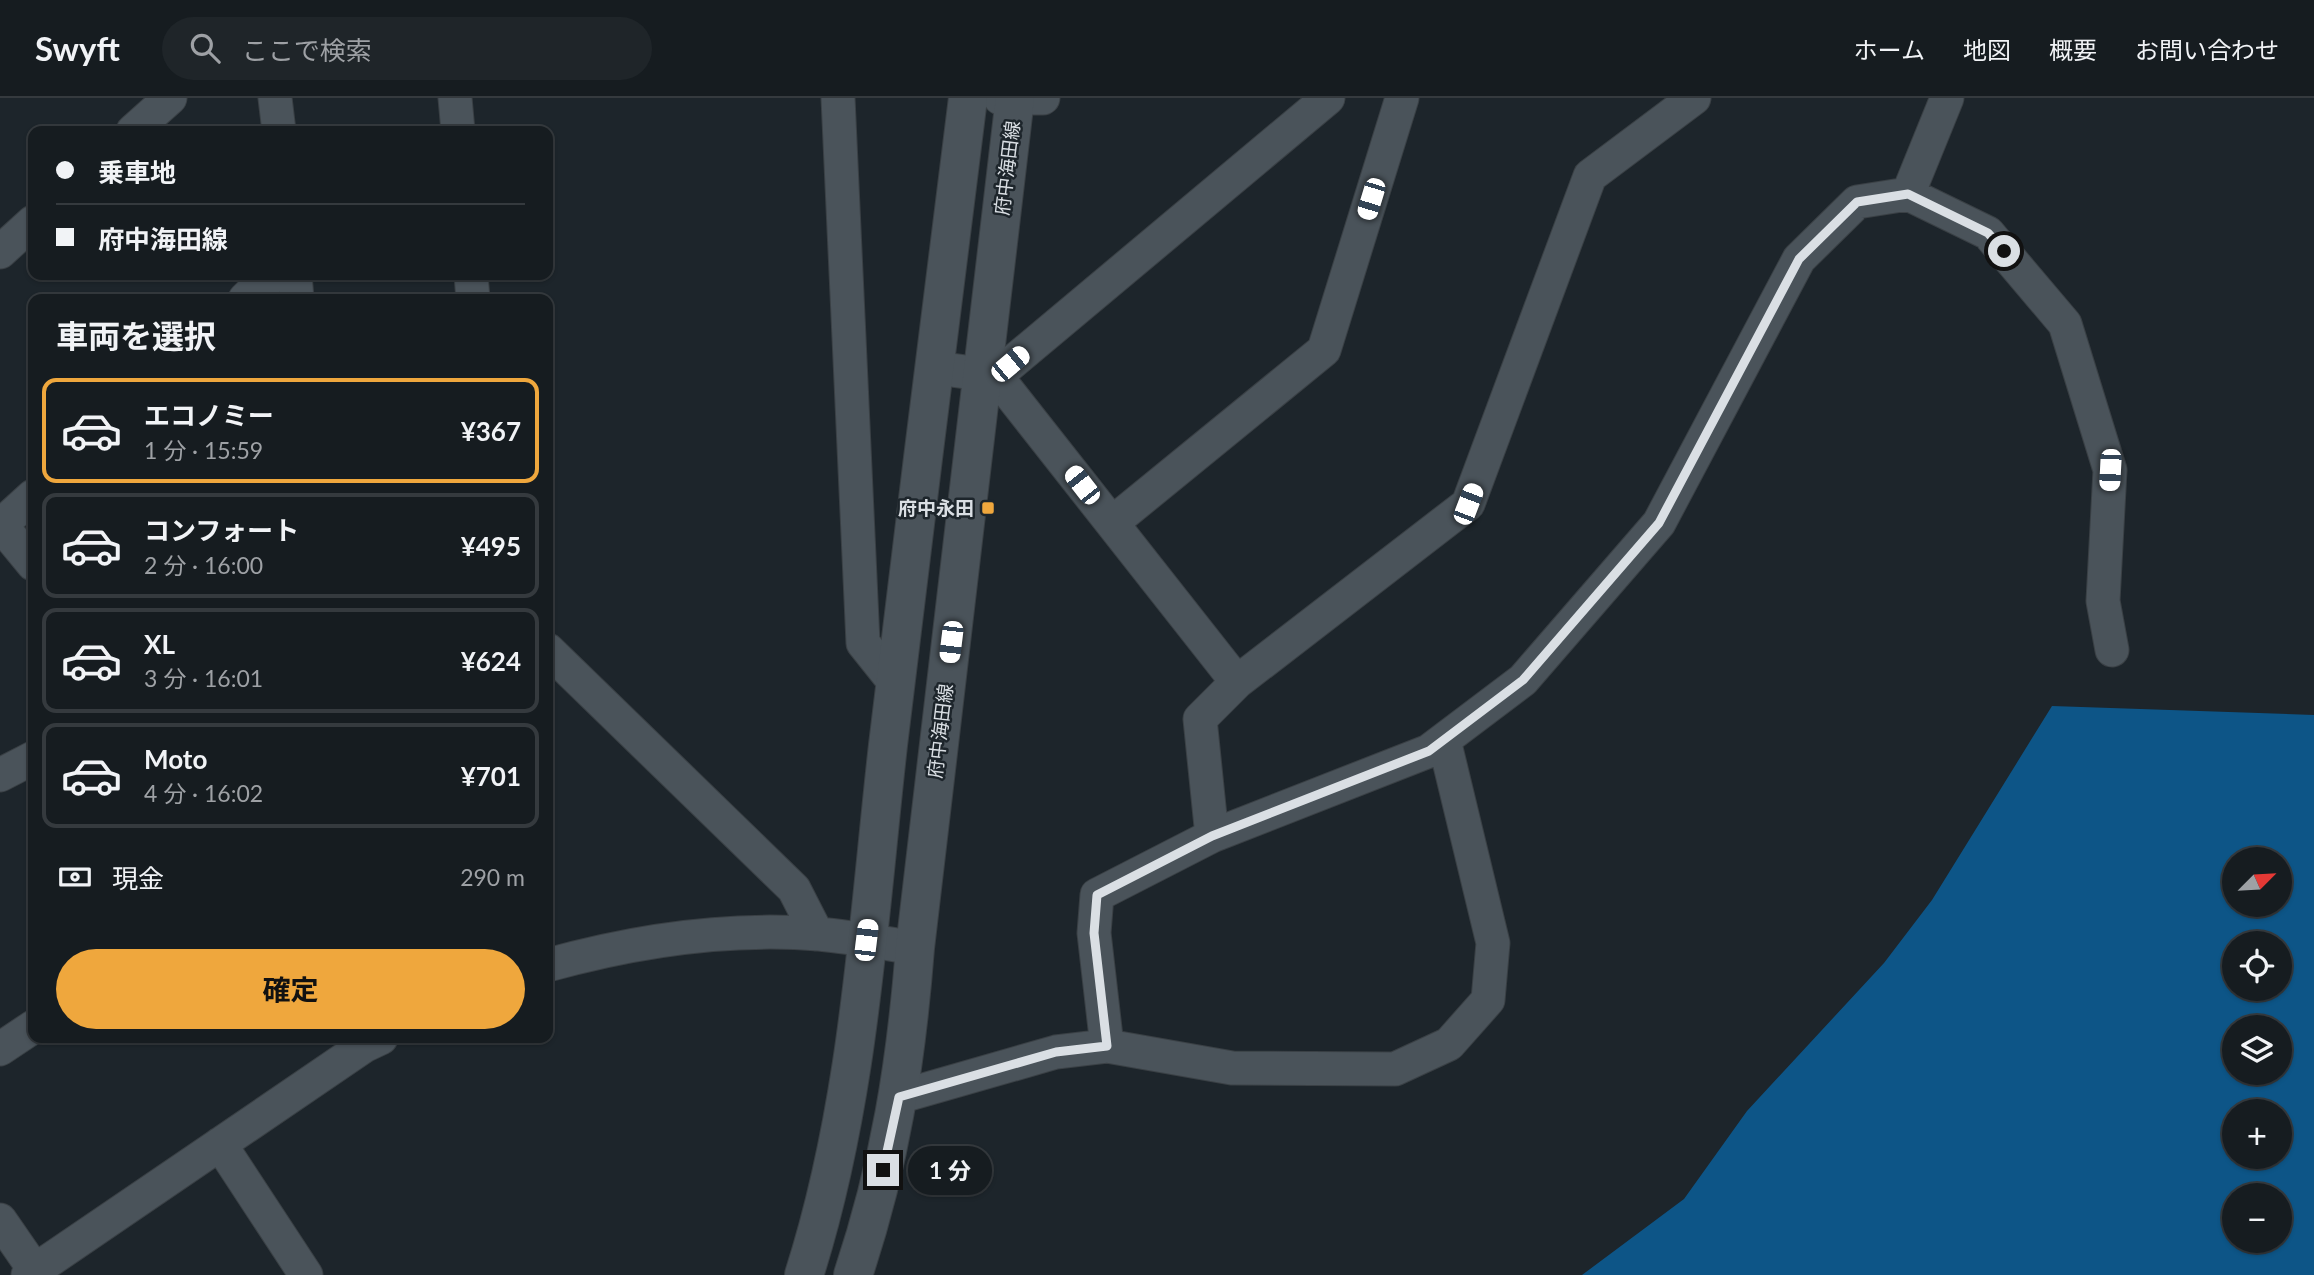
<!DOCTYPE html>
<html lang="ja">
<meta charset="utf-8">
<style>
body{margin:0;font-family:Lato,"Noto Sans JP",sans-serif;background:#1f2529;color:#f1f3f6;height:100vh;display:flex;flex-direction:column;font-size:26px;white-space:nowrap}
*{box-sizing:border-box;margin:0}
p{font-size:23px;color:#9ea1a5}
.icon{flex:none;width:38px;height:38px;fill:none;stroke:currentColor;stroke-width:2;stroke-linecap:round;stroke-linejoin:round}
.map{position:relative;flex:1;overflow:hidden}
.sheet{position:absolute;left:28px;top:196px;width:525px;height:749px;display:flex;flex-direction:column;background:#161c20;border-radius:14px;box-shadow:0 2px 5px #0004,0 0 0 2px #353a3e}
.sheet>*{flex:none}
.top-card{position:absolute;left:28px;top:28px;width:525px;height:154px;border-radius:14px;box-shadow:0 2px 5px #0004,0 0 0 2px #353a3e;display:grid;align-content:center;height:154px;padding:0 28px;background:#161c20}
.needle{width:46px;rotate:66deg}
.buttons{position:absolute;left:2222px;top:749px;display:grid;gap:14px}
.buttons a{display:grid;place-items:center;width:70px;height:70px;border-radius:50%;background:#161c20;box-shadow:0 2px 5px #0004,0 0 0 2px #353a3e;font-size:35px}
.end{position:absolute;width:32px;height:32px;margin:-16px;border:9px solid #dadfe4;background:#111;box-shadow:0 0 0 4px #111}
.from{border-radius:50%}
.bubble{position:absolute;height:49px;border-radius:24px;background:#161c20;box-shadow:0 2px 5px #0004,0 0 0 2px #353a3e;font-size:23px;font-weight:700;line-height:49px;text-align:center}
.car{position:absolute;width:21px;height:42px;margin:-21px -10px;border-radius:9px;box-shadow:0 0 5px 2px #0007;background:linear-gradient(#fff 24%,#345 0 40%,#fff 0 76%,#345 0 86%,#fff 0)}
.top-card b{display:flex;align-items:center;gap:24px;height:66px;font-size:26px}
.top-card b+b{border-top:2px solid #353a3e}
.top-card i{width:18px;height:18px;background:#f1f3f6}
ul{padding:0;list-style:none}
li{display:flex;align-items:center;gap:21px;height:105px;margin:0 14px 10px;padding:0 14px;border:4px solid #353a3e;border-radius:14px}
li div{flex:1}
li b{display:block;font-size:26px}
li em{font-style:normal;font-weight:700}
li.current{border-color:#efa73d}
li>.icon{width:63px;height:63px;stroke-width:1.5}
h2{padding:0 28px;font-size:32px;line-height:84px}
.pay{display:flex;align-items:center;gap:18px;height:77px;padding:0 28px;font-size:26px}
.pay p{margin-inline-start:auto}
.action{display:flex;gap:14px;margin-top:auto;padding:14px 28px}
.action a{flex:1;height:80px;border-radius:42px;background:#efa73d;color:#111;font-size:28px;font-weight:700;line-height:80px;text-align:center}
header{display:flex;align-items:center;gap:42px;box-sizing:border-box;height:98px;padding:0 35px;background:#161c20;border-bottom:2px solid #353a3e}
header strong{font-size:33px}
nav{display:flex;gap:38px;margin-inline-start:auto;font-size:24px}
.search{width:490px;height:63px;background:#1f2529;display:flex;align-items:center;gap:18px;box-sizing:border-box;padding:0 24px;border-radius:38px;color:#9ea1a5;font-size:26px}
.map>svg:first-child{display:block}
</style>
<header>
<strong>Swyft</strong>
<div class="search"><svg class="icon" aria-label="search" viewBox="0 0 24 24"><circle cx="10" cy="10" r="6"/><path d="M15 15l6 6"/></svg>ここで検索</div>
<nav><a>ホーム</a><a>地図</a><a>概要</a><a>お問い合わせ</a></nav>
</header>
<div class="map">
<svg width="2314" height="1177" viewBox="0 0 2314 1177">
<rect width="100%" height="100%" fill="#1d252b"/>
<path fill="#0d5587" fill-rule="evenodd" d="M2052 608 2314 617V1177H1582L1684 1101 1747 1013 1884 865 1932 802ZM2235 761H2280V807H2235ZM2235 845H2280V891H2235ZM2235 929H2280V975H2235ZM2235 1013H2280V1059H2235ZM2235 1097H2280V1143H2235Z"/>
<g fill="none" stroke-linecap="round" stroke-linejoin="round">
<g stroke="#3a4045" stroke-width="35">
<path id="minor" d="M275 0 279 33
M455 0 458 33
M838 0 863 545 895 585
M1000 0H1043
M133 33 170 0
M1908 96 1947 0
M0 154 33 124
M295 177 297 201
M471 177 473 201
M245 201 264 182 277 177
M936 270 996 278 1328 0
M996 278 1237 584
M1112 425 1324 252 1402 0
M0 426 33 466
M1 427 33 398
M548 552 794 791 817 836
M0 677 33 660
M1212 738 1200 621 1237 584 1468 406 1590 78 1694 0
M548 867C634 843 729 829 819 836 851 839 883 845 915 850
M1107 948 1094 835 1097 797 1212 738 1429 653 1523 582 1659 425 1799 161 1857 104 1908 96 1988 135 2065 226 2110 372 2103 503 2112 552
M0 951 33 929
M899 999 1056 954 1107 948 1232 970 1395 971 1449 946 1488 902 1493 845 1444 642
M220 1046 306 1177
M0 1122 38 1177
M28 1177 364 948 381 940"/>
</g>
<g stroke="#3a4045" stroke-width="40">
<path id="secondary" d="M804 1177C859 1005 868 825 888 647 913 431 942 216 968 0
M853 1177C890 1066 906 966 915 850L1015 0"/>
</g>
<use href="#minor" stroke="#4a535a" stroke-width="33"/>
<use href="#secondary" stroke="#4a535a" stroke-width="38"/>
</g>
<g fill="none" stroke-linecap="round" stroke-linejoin="round">
<path stroke="#dadfe4" stroke-width="9" d="M883 1072 899 999 1056 954 1107 948 1094 835 1097 797 1212 738 1429 653 1523 582 1659 425 1799 161 1857 104 1908 96 1988 135 2004 153"/>
</g>
<rect fill="#efa73d" stroke="#1d252b" stroke-width="2.5" x="981" y="403" width="14" height="14" rx="3.5"/>
<g text-anchor="middle" stroke-width="5" stroke-linejoin="round" paint-order="stroke">
<g font-size="19" fill="#dadfe4" stroke="#1d252b">
<text transform="translate(1007 70) rotate(-83)" y="7">府中海田線</text>
<text transform="translate(940 633) rotate(-83)" y="7">府中海田線</text>
</g>
<g font-size="19" font-weight="bold" fill="#dadfe4" stroke="#1d252b" text-anchor="end">
<text x="974" y="417">府中永田</text>
</g>
</g>
</svg>
<div class="buttons">
<a><svg class="needle" viewBox="-14 -14 28 28"><path d="M0-13l5 13h-10z" fill="#e53935"/><path d="M0 13l5-13h-10z" fill="#9ea1a5"/></svg></a>
<a><svg class="icon" aria-label="locate" viewBox="0 0 24 24"><circle cx="12" cy="12" r="6"/><path d="M12 2v4M12 18v4M2 12h4M18 12h4"/></svg></a>
<a><svg class="icon" aria-label="layers" viewBox="0 0 24 24"><path d="M12 4l9 5-9 5-9-5zM3 14l9 5 9-5"/></svg></a>
<a>+</a>
<a>−</a>
</div>
<i class="end from" style="left:2004px;top:153px"></i>
<i class="end" style="left:883px;top:1072px"></i>
<div class="bubble" style="left:908px;top:1048px;width:84px">1 分</div>
<i class="car" style="left:1371px;top:101px;rotate:197deg"></i>
<i class="car" style="left:1010px;top:266px;rotate:50deg"></i>
<i class="car" style="left:2110px;top:372px;rotate:183deg"></i>
<i class="car" style="left:1082px;top:387px;rotate:322deg"></i>
<i class="car" style="left:1468px;top:406px;rotate:21deg"></i>
<i class="car" style="left:951px;top:544px;rotate:187deg"></i>
<i class="car" style="left:866px;top:842px;rotate:7deg"></i>
<div class="top-card">
<b><i class="from"></i>乗車地</b>
<b><i></i>府中海田線</b>
</div>
<section class="sheet">
<h2>車両を選択</h2>
<ul>
<li class="current"><svg class="icon" aria-label="car" viewBox="0 0 24 24"><path d="M5 17H2v-5l4-1 3-4h7l3 4 3 1v5h-3M9 17h6M6 11h13"/><circle cx="7" cy="17" r="2"/><circle cx="17" cy="17" r="2"/></svg><div><b>エコノミー</b><p>1 分 · 15:59</p></div><em>¥367</em></li>
<li><svg class="icon" aria-label="car" viewBox="0 0 24 24"><path d="M5 17H2v-5l4-1 3-4h7l3 4 3 1v5h-3M9 17h6M6 11h13"/><circle cx="7" cy="17" r="2"/><circle cx="17" cy="17" r="2"/></svg><div><b>コンフォート</b><p>2 分 · 16:00</p></div><em>¥495</em></li>
<li><svg class="icon" aria-label="car" viewBox="0 0 24 24"><path d="M5 17H2v-5l4-1 3-4h7l3 4 3 1v5h-3M9 17h6M6 11h13"/><circle cx="7" cy="17" r="2"/><circle cx="17" cy="17" r="2"/></svg><div><b>XL</b><p>3 分 · 16:01</p></div><em>¥624</em></li>
<li><svg class="icon" aria-label="car" viewBox="0 0 24 24"><path d="M5 17H2v-5l4-1 3-4h7l3 4 3 1v5h-3M9 17h6M6 11h13"/><circle cx="7" cy="17" r="2"/><circle cx="17" cy="17" r="2"/></svg><div><b>Moto</b><p>4 分 · 16:02</p></div><em>¥701</em></li>
</ul>
<div class="pay"><svg class="icon" aria-label="cash" viewBox="0 0 24 24"><path d="M3 7h18v10H3z"/><circle cx="12" cy="12" r="2"/></svg>現金<p>290 m</p></div>
<div class="action"><a>確定</a></div>
</section>
</div>
